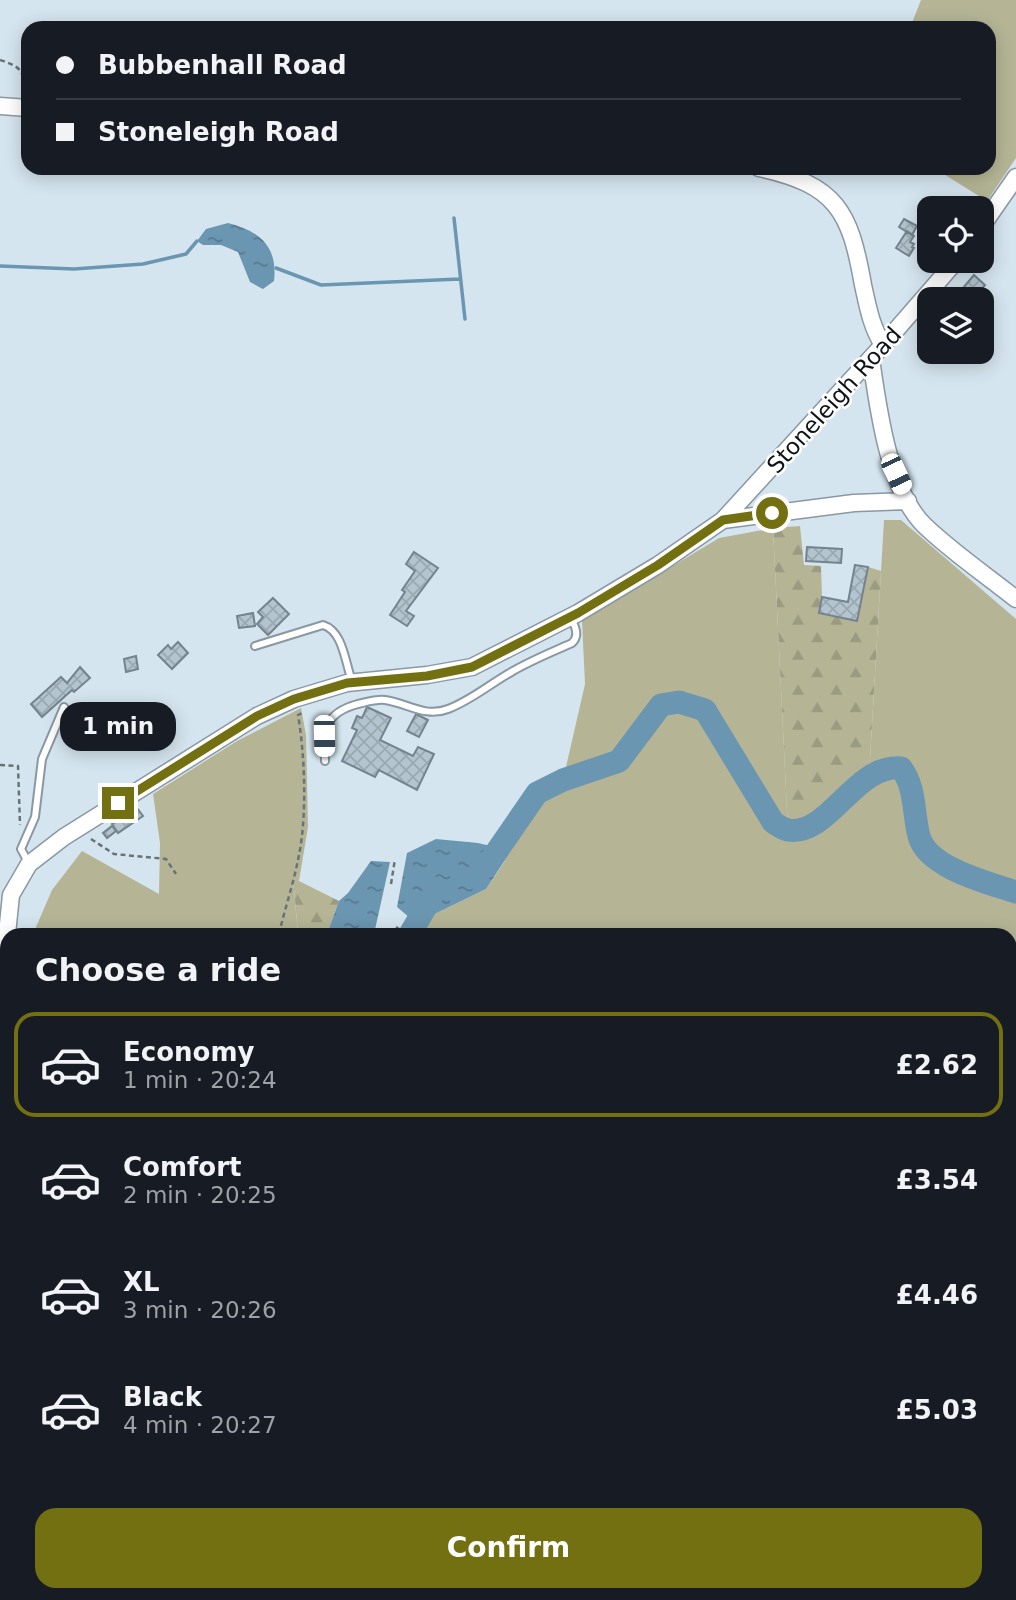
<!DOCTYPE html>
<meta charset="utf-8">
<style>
body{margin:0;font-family:"DejaVu Sans",sans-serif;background:#20242c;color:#f1f3f6;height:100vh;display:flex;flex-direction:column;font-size:26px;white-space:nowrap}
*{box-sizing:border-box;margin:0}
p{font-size:23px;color:#9ea1a6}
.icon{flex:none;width:38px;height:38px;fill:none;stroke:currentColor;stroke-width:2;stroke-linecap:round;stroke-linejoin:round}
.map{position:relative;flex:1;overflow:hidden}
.details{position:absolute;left:0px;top:928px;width:1017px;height:674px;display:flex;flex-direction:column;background:#171b24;border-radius:21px 21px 0 0;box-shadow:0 4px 18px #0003}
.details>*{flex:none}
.guide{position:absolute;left:21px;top:21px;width:975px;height:154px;border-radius:21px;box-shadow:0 4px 18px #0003;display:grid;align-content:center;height:154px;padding:0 35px;background:#171b24}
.tools{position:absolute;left:917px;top:196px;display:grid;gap:14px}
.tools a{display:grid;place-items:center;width:77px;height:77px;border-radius:14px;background:#171b24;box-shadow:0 4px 18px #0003;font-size:35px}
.end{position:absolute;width:32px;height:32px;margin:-16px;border:9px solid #737012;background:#fff;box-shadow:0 0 0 4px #fff}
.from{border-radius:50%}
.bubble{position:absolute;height:49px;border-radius:21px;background:#171b24;box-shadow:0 4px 18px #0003;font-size:23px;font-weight:700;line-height:49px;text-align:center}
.car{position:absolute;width:21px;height:42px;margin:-21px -10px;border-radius:9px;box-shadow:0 0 5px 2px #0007;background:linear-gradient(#fff 24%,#345 0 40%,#fff 0 76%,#345 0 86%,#fff 0)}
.guide b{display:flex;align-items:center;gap:24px;height:66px;font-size:26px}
.guide b+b{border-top:2px solid #363941}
.guide i{width:18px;height:18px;background:#f1f3f6}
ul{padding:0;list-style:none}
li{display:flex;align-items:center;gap:21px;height:105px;margin:0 14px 10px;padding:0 21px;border:4px solid transparent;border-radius:21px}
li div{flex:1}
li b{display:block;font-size:26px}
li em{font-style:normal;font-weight:700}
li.active{border-color:#737012}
li>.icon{width:63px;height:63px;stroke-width:1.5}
h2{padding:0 35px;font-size:32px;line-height:84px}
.action{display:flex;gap:14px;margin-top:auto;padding:14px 35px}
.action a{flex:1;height:80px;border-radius:21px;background:#737012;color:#fff;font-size:28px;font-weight:700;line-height:80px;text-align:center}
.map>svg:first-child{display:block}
</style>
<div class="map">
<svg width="1016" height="1600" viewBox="0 0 1016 1600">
<defs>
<pattern id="forest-firs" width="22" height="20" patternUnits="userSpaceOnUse" patternTransform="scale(1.75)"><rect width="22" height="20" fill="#b5b596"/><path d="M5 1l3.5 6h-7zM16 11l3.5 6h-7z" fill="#9a9b81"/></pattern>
<pattern id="water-ripples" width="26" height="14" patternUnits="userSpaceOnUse" patternTransform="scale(1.75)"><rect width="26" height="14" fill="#6b96b1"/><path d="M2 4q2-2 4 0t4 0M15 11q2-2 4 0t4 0" fill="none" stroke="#56798f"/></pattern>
<pattern id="building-cross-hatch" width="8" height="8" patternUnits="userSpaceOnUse" patternTransform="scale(1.75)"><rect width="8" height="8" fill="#b4c4ce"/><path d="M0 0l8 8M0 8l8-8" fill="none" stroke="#9aa8b0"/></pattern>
</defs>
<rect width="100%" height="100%" fill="#d5e5ef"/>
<path fill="#b5b596" d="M921 0H1016V158L987 201 934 168H989V28H910Z
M884 520H901L1016 619V1600H161V1594H1010V934H410L416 923 486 889 505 861 499 848 537 793 563 780 585 684 582 621 719 538 773 528 788 830 831 811 869 776Z
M301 708 306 735 308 827 299 881 293 879 298 934H33L52 890 82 851 159 894 160 843 153 794 237 741Z
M7 1161V1227H0V1162Z
M7 1570V1594H123L124 1600H0V1571Z"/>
<path fill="url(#forest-firs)" d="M800 526 804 565 821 566 822 597 819 613 857 621 868 567 881 571 869 776 810 827 788 830 773 528Z
M293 878 339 901 327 934H298Z
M123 1594H161V1600H124Z"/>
<path fill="url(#water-ripples)" d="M228 223C260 231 278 247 274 281L263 289 250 282 238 252 221 245H203L197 241 206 229Z
M436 839 478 843 499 848 505 860 486 889 416 923 397 907 407 853Z
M371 861 390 862 374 934H327L339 901 348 893Z
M1016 1302V1507L1010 1511V1307Z"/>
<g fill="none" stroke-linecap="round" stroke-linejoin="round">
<path stroke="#6b96b1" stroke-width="3.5" d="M454 218 465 319
M0 266 74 269 143 264 186 254 197 241
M276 268 321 285 460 279"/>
<path stroke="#6b96b1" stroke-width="23" d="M480 869 486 867 537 793 563 780 619 761 661 705 679 702 705 710 773 822C777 825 784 829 788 830 829 837 854 764 901 768 916 787 913 814 919 836 927 868 989 883 1016 892
M410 934 431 898
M1016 974 1012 989 1016 1007
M170 1594V1600"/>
</g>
<path fill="url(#building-cross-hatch)" stroke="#74838d" stroke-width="2" d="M904 219 917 226 912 235 899 227Z
M929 220V235L923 231Z
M907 231 914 236 910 242 914 244 912 247 914 248 909 256 896 248Z
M974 275 985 285 973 299H962L957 295Z
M929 325V347L919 337Z
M807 547 842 549 841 563 806 561Z
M414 552 438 568 406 611 414 616 407 626 390 615 405 592 402 590 415 571 406 564Z
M855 565 868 567 857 621 819 613 822 597 848 602Z
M273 598 289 614 268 635 257 624 263 617 258 612Z
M253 613 255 626 239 628 237 616Z
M178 642 188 653 172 669 158 655 168 645 171 649Z
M136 656 138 669 126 672 124 659Z
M80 667 90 678 74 692 72 690 42 717 31 704 61 677 67 683Z
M367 707 391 718 380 740 413 756 418 747 434 754 417 790 379 770 375 777 342 761 357 730 352 728 357 716 362 718Z
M416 714 428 720 419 737 407 731Z
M137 808 143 816 118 833 112 824Z
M112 826 116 831 107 838 103 833Z
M7 1470V1497L0 1494Z"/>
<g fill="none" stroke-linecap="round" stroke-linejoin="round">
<g stroke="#8998a2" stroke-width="10">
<path id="service" d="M255 646 323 625C343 631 345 662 352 681
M325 761C323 730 324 713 358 704 367 702 376 699 385 700 407 703 425 718 448 709 472 700 491 683 513 671 532 660 552 652 572 643 580 636 575 626 571 618
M28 862 21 849 35 817 42 759 64 707"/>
</g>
<g stroke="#8998a2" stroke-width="16">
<path id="minor" d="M0 1381 7 1380"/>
</g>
<g stroke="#8998a2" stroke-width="19">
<path id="tertiary" d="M0 106 28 108
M759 168C837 185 850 211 863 285 868 307 871 326 883 345
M982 226 1016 177
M871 359C878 407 888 489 924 525 952 552 986 575 1016 599
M723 520 854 503 908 501
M7 934 11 895 29 864 64 837 257 716 294 699 347 683 427 675 472 667 578 613 658 565 723 520 883 345 956 261
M0 994 7 936"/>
</g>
<path stroke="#687279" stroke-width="2.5" stroke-dasharray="5 3.5" stroke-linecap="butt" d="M0 60C21 67 26 71 23 94
M0 765 18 766 20 825
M91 839 114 854 166 859 176 874
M391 884 395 859
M396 927 407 934
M279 934C285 908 294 882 299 855 307 816 305 755 298 715L304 712"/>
<use href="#service" stroke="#fff" stroke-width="6"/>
<use href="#minor" stroke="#fff" stroke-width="12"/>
<use href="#tertiary" stroke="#fff" stroke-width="16"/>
</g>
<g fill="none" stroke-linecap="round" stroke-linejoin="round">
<path stroke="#737012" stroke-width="9" d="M118 803 257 716 294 699 347 683 427 676 472 667 578 613 658 565 723 520 772 513"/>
</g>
<g text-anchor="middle" stroke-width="5" stroke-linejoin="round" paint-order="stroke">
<g font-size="23" fill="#0e1317" stroke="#fff">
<text transform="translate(834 400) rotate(-48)" y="8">Stoneleigh Road</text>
</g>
</g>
</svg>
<div class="tools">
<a><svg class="icon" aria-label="locate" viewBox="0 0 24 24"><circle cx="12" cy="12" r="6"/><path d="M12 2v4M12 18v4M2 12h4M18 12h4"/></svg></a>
<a><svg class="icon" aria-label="layers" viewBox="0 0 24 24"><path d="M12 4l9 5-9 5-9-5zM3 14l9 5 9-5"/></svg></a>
</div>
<i class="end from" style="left:772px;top:513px"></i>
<i class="end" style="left:118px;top:803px"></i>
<div class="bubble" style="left:60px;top:702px;width:116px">1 min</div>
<i class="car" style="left:896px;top:474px;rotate:155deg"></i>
<i class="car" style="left:324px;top:736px;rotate:179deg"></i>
<div class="guide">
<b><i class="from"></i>Bubbenhall Road</b>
<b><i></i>Stoneleigh Road</b>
</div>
<section class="details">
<h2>Choose a ride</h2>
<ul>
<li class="active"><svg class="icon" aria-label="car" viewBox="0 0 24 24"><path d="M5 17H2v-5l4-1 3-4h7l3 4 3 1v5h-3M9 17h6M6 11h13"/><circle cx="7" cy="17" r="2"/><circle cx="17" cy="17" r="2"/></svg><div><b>Economy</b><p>1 min · 20:24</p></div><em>£2.62</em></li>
<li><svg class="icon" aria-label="car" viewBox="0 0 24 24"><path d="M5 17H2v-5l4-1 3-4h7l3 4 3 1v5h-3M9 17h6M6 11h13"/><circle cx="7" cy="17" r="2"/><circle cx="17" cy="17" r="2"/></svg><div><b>Comfort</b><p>2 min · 20:25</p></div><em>£3.54</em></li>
<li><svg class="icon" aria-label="car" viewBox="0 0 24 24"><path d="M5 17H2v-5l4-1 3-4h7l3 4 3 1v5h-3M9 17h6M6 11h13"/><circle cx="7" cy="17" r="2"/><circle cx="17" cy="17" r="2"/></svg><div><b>XL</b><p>3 min · 20:26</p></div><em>£4.46</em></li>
<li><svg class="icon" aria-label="car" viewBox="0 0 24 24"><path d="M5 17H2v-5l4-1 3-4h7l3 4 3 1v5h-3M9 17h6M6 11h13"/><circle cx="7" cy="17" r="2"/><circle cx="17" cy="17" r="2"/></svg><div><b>Black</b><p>4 min · 20:27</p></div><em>£5.03</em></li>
</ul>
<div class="action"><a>Confirm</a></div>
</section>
</div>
